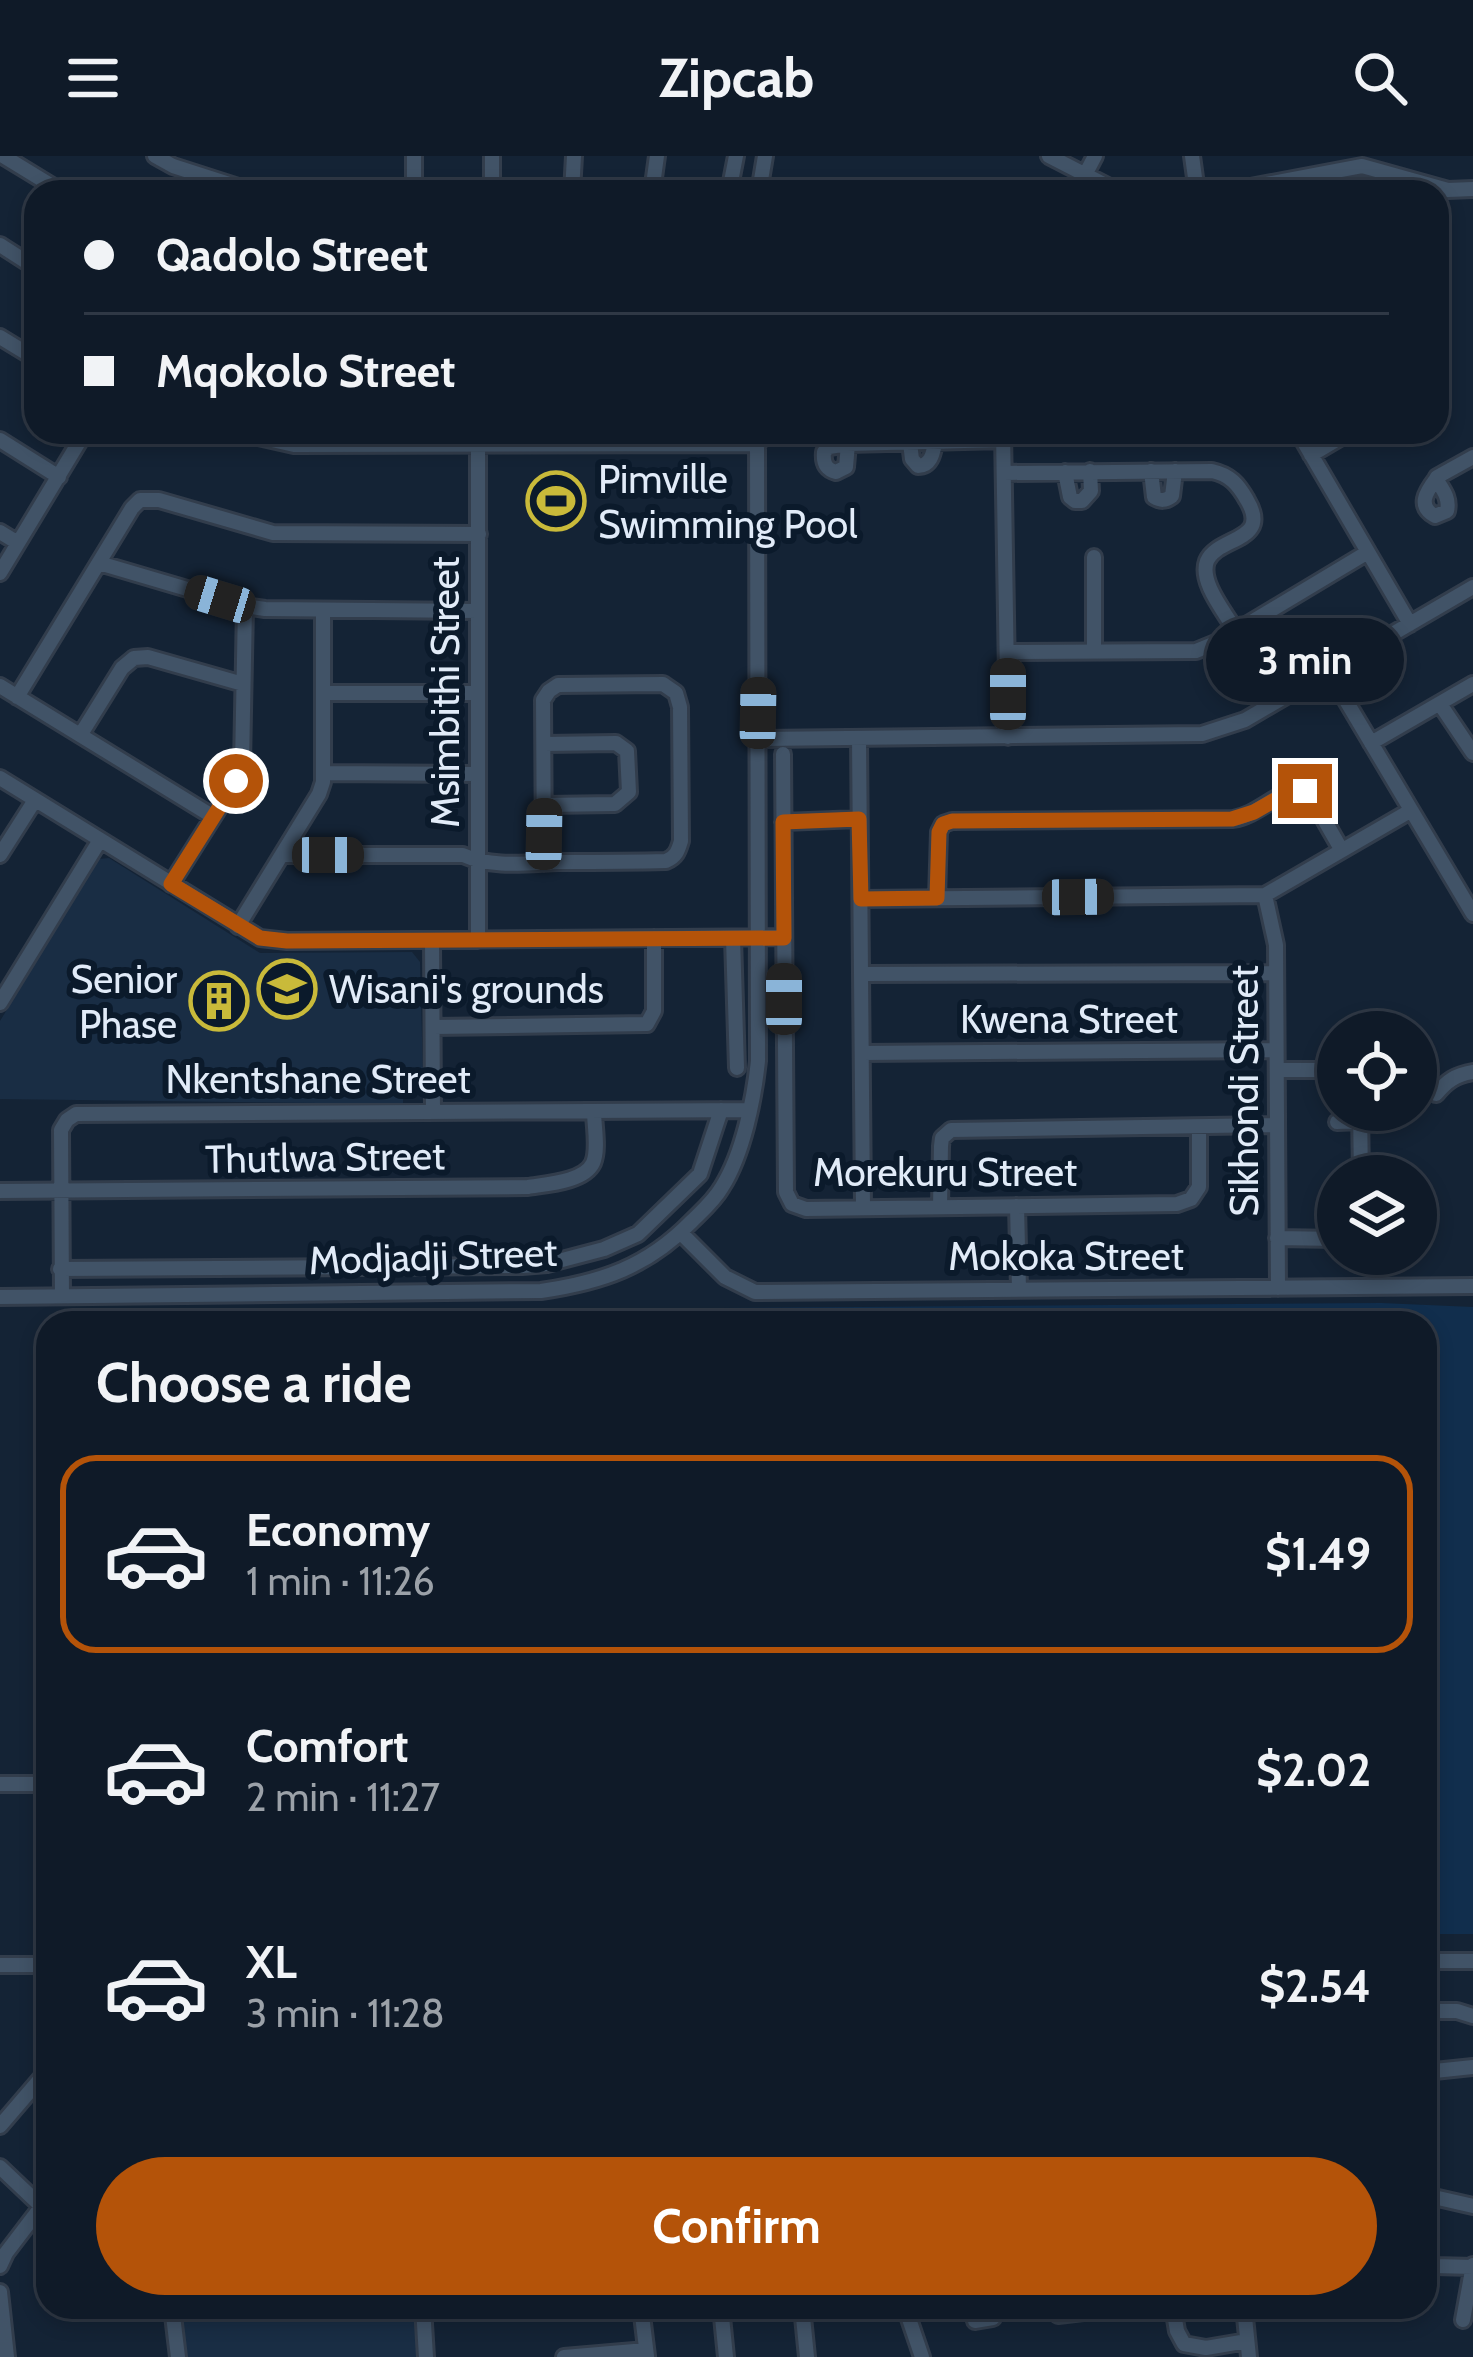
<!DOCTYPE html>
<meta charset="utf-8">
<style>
body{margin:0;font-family:Cabin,sans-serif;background:#182330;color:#f1f3f6;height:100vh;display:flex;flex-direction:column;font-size:45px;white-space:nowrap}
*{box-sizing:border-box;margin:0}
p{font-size:39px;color:#9ba1a8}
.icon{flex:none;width:66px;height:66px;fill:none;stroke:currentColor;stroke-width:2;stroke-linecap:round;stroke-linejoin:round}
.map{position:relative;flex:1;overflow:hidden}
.drawer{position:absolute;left:36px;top:1155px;width:1401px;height:1008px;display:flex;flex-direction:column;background:#0f1a28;border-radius:36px;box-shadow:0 6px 18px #0003,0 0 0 3px #2f3845}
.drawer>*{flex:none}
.banner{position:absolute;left:24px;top:24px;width:1425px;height:264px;border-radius:36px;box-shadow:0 6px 18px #0003,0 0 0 3px #2f3845;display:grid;align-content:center;height:264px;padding:0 60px;background:#0f1a28}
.tools{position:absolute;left:1317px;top:855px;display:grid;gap:24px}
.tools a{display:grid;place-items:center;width:120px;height:120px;border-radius:50%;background:#0f1a28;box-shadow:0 6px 18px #0003,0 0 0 3px #2f3845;font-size:60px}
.end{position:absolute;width:54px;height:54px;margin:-27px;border:15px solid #b45309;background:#fff;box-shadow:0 0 0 6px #fff}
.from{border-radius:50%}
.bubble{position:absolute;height:84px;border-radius:42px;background:#0f1a28;box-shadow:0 6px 18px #0003,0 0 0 3px #2f3845;font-size:39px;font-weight:700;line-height:84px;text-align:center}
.car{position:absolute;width:36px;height:72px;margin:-36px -18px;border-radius:15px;box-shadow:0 0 9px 3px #0007;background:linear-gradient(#222 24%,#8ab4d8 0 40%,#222 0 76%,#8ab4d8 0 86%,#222 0)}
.banner b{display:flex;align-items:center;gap:42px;height:114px;font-size:45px}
.banner b+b{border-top:3px solid #2f3845}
.banner i{width:30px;height:30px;background:#f1f3f6}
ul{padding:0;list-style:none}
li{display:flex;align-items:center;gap:36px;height:198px;margin:0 24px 18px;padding:0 36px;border:6px solid transparent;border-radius:36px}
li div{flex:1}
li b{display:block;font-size:45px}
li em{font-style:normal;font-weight:700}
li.active{border-color:#b45309}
li>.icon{width:108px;height:108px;stroke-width:1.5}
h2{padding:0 60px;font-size:54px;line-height:144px}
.action{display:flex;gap:24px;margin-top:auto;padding:24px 60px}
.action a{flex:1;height:138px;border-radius:72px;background:#b45309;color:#fff;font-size:48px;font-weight:700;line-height:138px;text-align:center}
header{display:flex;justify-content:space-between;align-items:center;height:156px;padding:0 60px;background:#0f1a28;font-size:54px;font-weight:700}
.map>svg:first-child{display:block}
</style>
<header><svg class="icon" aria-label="menu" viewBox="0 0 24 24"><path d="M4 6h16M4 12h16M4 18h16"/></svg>Zipcab<svg class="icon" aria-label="search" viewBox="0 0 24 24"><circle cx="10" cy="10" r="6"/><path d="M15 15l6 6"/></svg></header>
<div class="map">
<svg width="1473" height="2201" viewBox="0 0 1473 2201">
<rect width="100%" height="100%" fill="#142335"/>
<path fill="#192d44" d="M109 702 260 797 412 796 420 806 423 919 403 924V948L0 943V865L99 703Z
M186 2151H415L417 2201H186L181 2159Z"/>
<path fill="#112e4d" d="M1381 1147 1473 1151V1778H1425V1167H722L719 1152Z"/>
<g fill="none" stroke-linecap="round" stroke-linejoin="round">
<g stroke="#323d4c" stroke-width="20">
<path id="minor" d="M3 0 62 36
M155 0 173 10 254 36
M414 0V36
M492 0V36
M1049 0 1119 36
M1192 0 1197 36
M572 36 574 0
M652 36 657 0
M729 36 736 0
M759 36 765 0
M1076 36 1095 0
M1224 36 1362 10 1448 34 1473 33
M0 89 36 112
M0 181 36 203
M1437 211V221
M237 276 294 289 758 288
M1003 276 1008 581
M1298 276 1410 468
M0 284 59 321
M910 287 912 303 918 310C931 310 933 297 935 287
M848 288 846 311 836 316C825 313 823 306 824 296L829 291 848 288 1003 284
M478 290V784
M1311 299 1350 276
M1151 315 1154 341C1161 345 1165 345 1172 340L1175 315
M1065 316 1070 341 1075 345H1082L1091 335 1090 315
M1004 317 1212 315C1230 319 1238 328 1247 344 1272 386 1218 380 1207 405 1199 426 1225 456 1235 474
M1436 323C1443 334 1450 342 1447 355L1435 360C1417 350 1426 336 1436 323L1437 321 1473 301
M0 376 18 387
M99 407 245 450 265 453 478 455
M0 417 85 276
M1094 494V401
M1007 496 1196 495 1218 486 1368 396
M1329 516 1473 758
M0 530 212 660
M324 537H477
M17 541 132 352 140 344H159L273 377 479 378
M1440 548 1473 597
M81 578 122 512 134 502 148 501 243 528
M859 582 863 1051
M758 583 1202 578 1245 564 1473 431
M1371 587 1473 528
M544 588 616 587 627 595 629 636 615 648 545 649
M783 598 786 1036 792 1048 806 1053 1177 1048 1191 1043 1199 1031V971
M324 617 477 618
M0 622 260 782 287 785 784 781
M783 666 859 663
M0 699 35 644
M283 699H463C491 712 528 707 559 706 594 706 630 706 666 705 676 701 678 695 681 685L680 551 676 537 663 528 558 529 549 535 543 544 544 707
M171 728 236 625 242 609 245 450
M1265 739 1276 789 1278 1132
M937 742 939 676 943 668 952 665 1233 663C1258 659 1275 637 1300 633L1310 639 1341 693
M861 743 1265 739 1410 655
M238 770 319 638 323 626V454
M733 782 737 912
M432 784 433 956
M863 818 1275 817
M0 847 100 684
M433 871 647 868 654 855V782
M862 897 1276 894
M1277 914H1338
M1436 938C1447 925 1455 919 1473 916
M1360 954 1361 1020
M1337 966 1360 965
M0 1035 528 1031C546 1028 584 1026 593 1007 599 993 594 970 594 955
M1017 1050 1019 1133
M940 1051 941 990 942 982 951 974 1277 969
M681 1077 725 1121 755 1136 1473 1130
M1277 1082 1338 1083
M60 1113 522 1110 547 1108 604 1093 638 1078 700 1018 721 954
M62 1140 61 974 67 964 76 958 750 954
M0 1141 541 1135C602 1126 647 1111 691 1066 702 1055 714 1045 722 1031 743 998 754 943 758 905L757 276
M429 1164 562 1162 573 1167
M0 1628H48
M1425 1805H1473
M0 1809H48
M1425 1855H1457L1473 1860
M1425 1916 1473 1911
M0 1970 48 1914
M0 2011 41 2050
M1425 2039 1473 2050
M1425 2106 1435 2110 1473 2111
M0 2110 6 2097 48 2042
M0 2136 7 2201
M172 2151 178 2201
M423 2151 426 2201
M641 2151 647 2200
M721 2151 726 2201
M802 2151 807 2201
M905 2151 922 2201
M973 2151 975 2165 993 2162
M1173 2151 1177 2175 1184 2188 1206 2192 1247 2185
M1244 2151 1249 2201
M1058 2159 1125 2151
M1463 2164 1473 2109
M564 2201 646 2194"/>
</g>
<use href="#minor" stroke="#415367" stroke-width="14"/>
</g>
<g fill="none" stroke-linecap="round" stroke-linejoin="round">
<path stroke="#b45309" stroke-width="15" d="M236 625 171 728 260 782 287 785 784 782 783 666 859 663 861 743 937 742 939 676 943 668 952 665 1232 663 1254 656 1294 633 1305 635"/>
</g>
<defs>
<g id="stadium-ring" transform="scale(3)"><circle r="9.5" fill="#0b1a2b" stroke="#c9ba3a" stroke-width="1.5"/><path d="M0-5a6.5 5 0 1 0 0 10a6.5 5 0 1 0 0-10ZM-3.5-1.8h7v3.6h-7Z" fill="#c9ba3a"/></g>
<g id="school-ring" transform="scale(3)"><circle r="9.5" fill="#0b1a2b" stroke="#c9ba3a" stroke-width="1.5"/><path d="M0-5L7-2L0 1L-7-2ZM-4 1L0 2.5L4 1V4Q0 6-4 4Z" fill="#c9ba3a"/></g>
<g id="building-ring" transform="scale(3)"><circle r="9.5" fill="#0b1a2b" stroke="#c9ba3a" stroke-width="1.5"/><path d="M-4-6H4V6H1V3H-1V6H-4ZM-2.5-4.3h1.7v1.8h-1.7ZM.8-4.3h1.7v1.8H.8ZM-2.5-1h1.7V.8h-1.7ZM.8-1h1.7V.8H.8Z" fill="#c9ba3a"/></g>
</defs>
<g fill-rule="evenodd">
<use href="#stadium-ring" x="556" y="345"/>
<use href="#school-ring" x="287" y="833"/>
<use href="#building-ring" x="219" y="845"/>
</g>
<g text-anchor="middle" stroke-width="12" stroke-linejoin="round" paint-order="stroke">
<g font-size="39" fill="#e1ebf8" stroke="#0b1a2b" text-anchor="start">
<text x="598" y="337">Pimville<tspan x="598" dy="45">Swimming Pool</tspan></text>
<text x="177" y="837" text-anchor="end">Senior<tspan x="177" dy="45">Phase</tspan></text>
<text x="329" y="847">Wisani's grounds</text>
</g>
<g font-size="39" fill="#e1ebf8" stroke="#0b1a2b">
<text transform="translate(445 536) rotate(-90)" y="14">Msimbithi Street</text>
<text x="1069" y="877">Kwena Street</text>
<text x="318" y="937">Nkentshane Street</text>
<text transform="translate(1244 935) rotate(-90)" y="14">Sikhondi Street</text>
<text transform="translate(325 1001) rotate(-1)" y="14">Thutlwa Street</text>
<text x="945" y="1030">Morekuru Street</text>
<text transform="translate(433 1100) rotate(-2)" y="14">Modjadji Street</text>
<text x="1066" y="1114">Mokoka Street</text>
</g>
</g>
</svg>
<div class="tools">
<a><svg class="icon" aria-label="locate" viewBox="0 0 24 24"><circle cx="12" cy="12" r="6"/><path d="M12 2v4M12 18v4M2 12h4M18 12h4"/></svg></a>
<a><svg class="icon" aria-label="layers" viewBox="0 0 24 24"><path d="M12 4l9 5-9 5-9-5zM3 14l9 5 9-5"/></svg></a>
</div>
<i class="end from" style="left:236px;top:625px"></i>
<i class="end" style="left:1305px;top:635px"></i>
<div class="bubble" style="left:1206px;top:462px;width:198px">3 min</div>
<i class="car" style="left:220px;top:443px;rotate:287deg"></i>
<i class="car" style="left:1008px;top:538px;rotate:0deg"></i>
<i class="car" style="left:758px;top:557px;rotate:1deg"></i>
<i class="car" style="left:544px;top:678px;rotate:1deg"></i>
<i class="car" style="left:328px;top:699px;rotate:90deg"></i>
<i class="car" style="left:1078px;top:741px;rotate:89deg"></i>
<i class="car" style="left:784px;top:843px;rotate:0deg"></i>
<div class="banner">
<b><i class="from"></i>Qadolo Street</b>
<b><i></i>Mqokolo Street</b>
</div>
<section class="drawer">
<h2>Choose a ride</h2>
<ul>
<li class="active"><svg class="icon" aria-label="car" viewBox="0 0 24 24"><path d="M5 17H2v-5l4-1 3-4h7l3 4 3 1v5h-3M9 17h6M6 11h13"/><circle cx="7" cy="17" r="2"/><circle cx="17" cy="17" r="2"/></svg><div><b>Economy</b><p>1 min · 11:26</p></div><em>$1.49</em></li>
<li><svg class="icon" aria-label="car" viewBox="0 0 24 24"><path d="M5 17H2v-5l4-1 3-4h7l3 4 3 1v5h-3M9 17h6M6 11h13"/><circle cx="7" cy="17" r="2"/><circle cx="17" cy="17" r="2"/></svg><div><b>Comfort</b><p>2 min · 11:27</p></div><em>$2.02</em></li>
<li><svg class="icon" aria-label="car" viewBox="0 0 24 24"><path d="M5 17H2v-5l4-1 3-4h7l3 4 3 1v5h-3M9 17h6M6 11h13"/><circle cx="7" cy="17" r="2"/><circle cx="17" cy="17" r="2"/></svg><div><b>XL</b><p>3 min · 11:28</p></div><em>$2.54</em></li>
</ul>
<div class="action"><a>Confirm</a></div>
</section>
</div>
